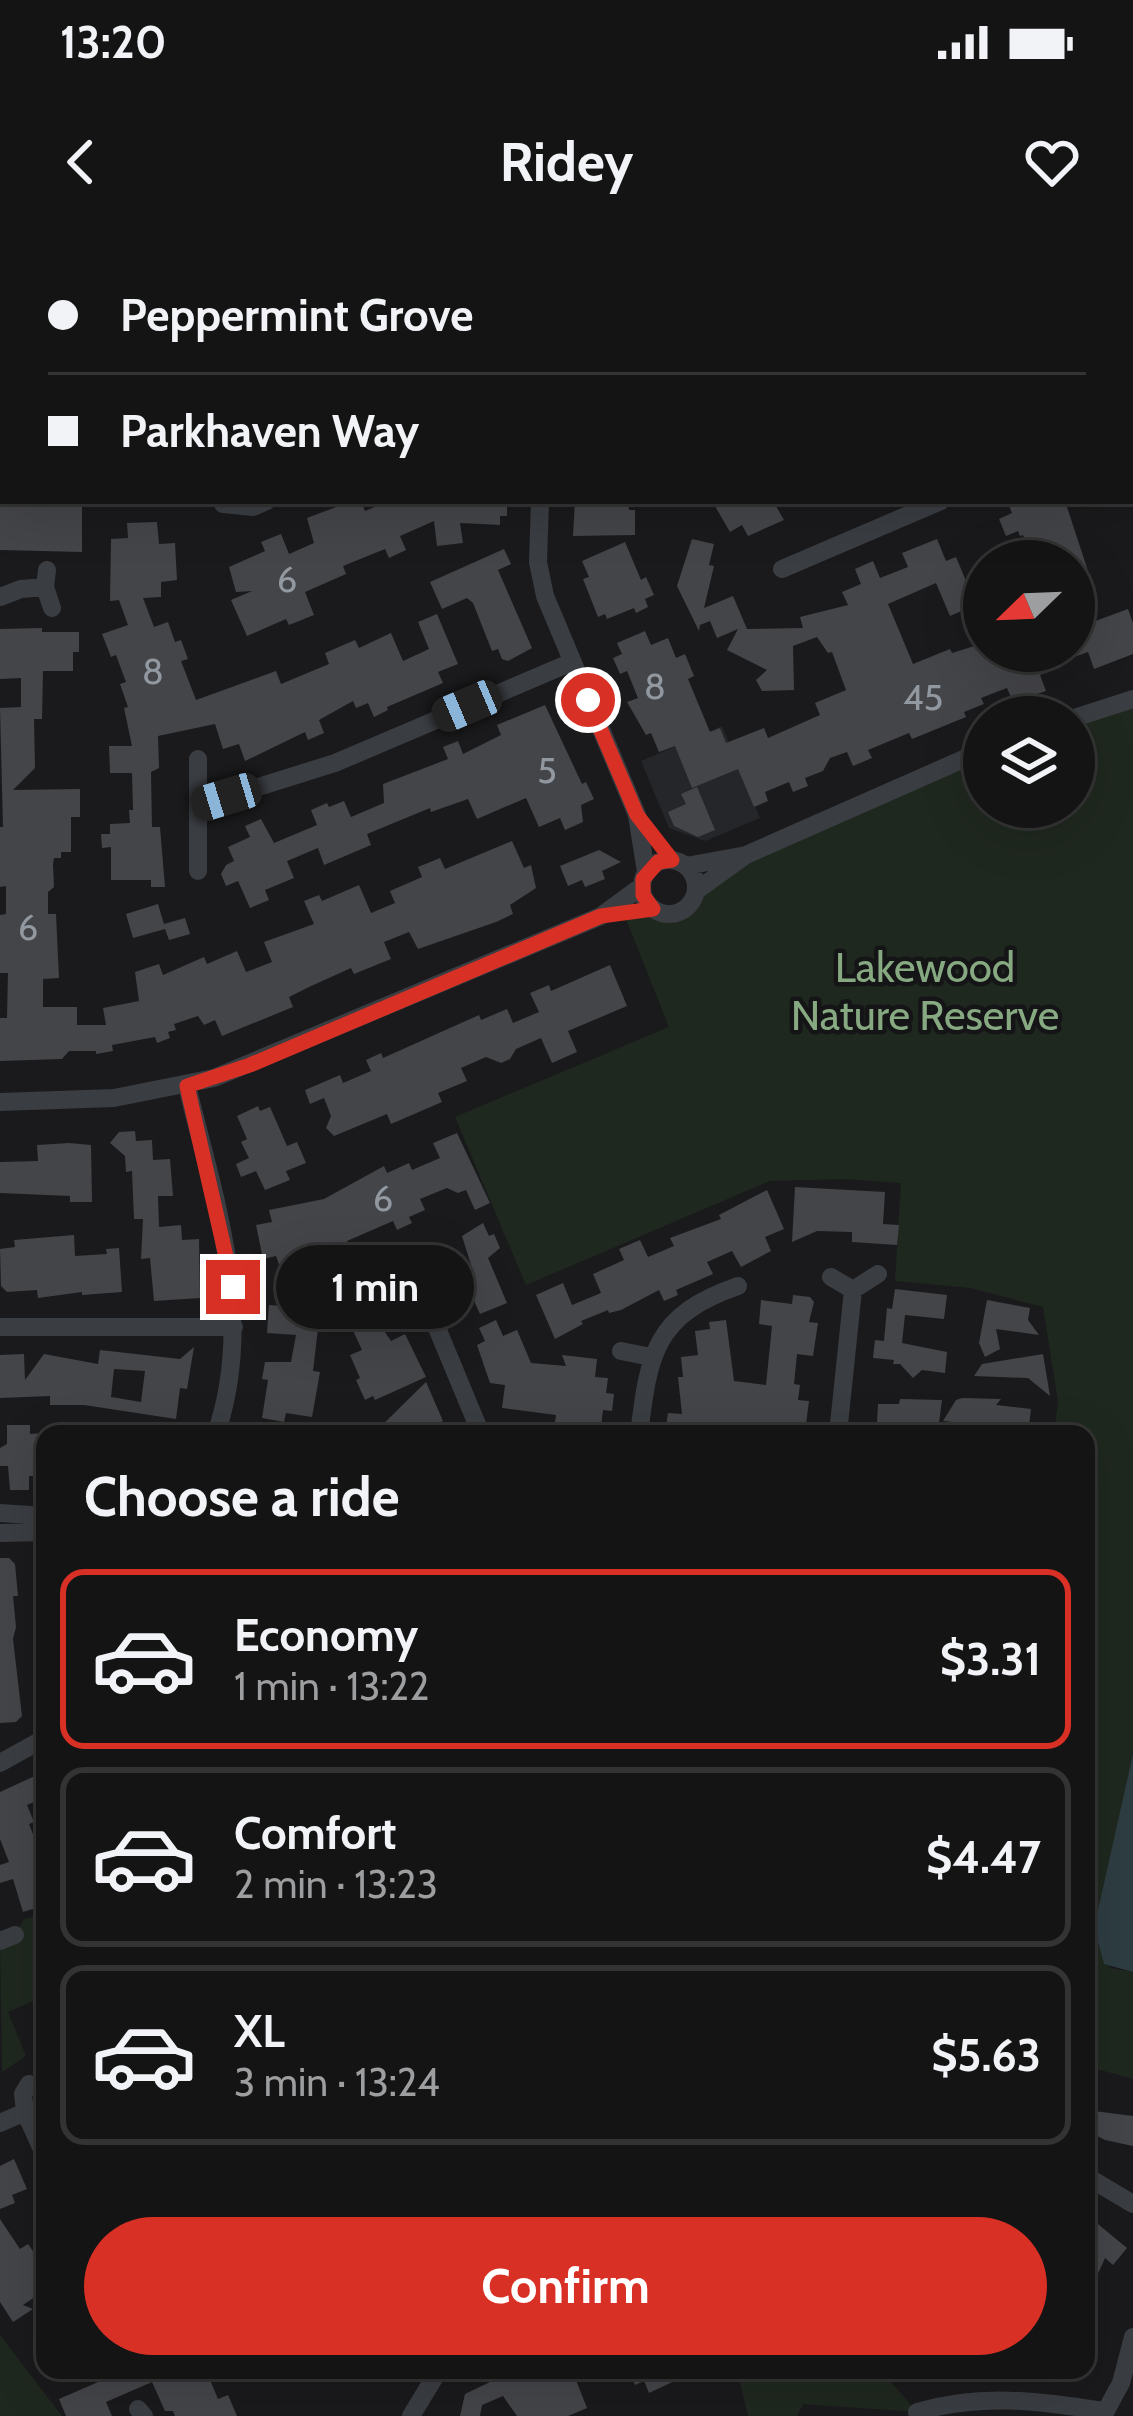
<!DOCTYPE html>
<meta charset="utf-8">
<style>
body{margin:0;font-family:Cabin,sans-serif;background:#1d1d1e;color:#f1f3f6;height:100vh;display:flex;flex-direction:column;font-size:45px;white-space:nowrap}
*{box-sizing:border-box;margin:0}
p{font-size:39px;color:#9d9ea0}
.icon{flex:none;width:66px;height:66px;fill:none;stroke:currentColor;stroke-width:2;stroke-linecap:round;stroke-linejoin:round}
.map{position:relative;flex:1;overflow:hidden}
.panel{position:absolute;left:36px;top:1185px;width:1059px;height:954px;display:flex;flex-direction:column;background:#141415;border-radius:24px;box-shadow:0 12px 48px #0002,0 0 0 3px #333334}
.panel>*{flex:none}
.hud{position:absolute;left:0px;top:0px;width:1134px;height:264px;box-shadow:0 12px 48px #0002,0 0 0 3px #333334;display:grid;align-content:center;height:264px;padding:0 48px;background:#141415}
.needle{width:78px;rotate:247deg}
.tools{position:absolute;left:963px;top:300px;display:grid;gap:24px}
.tools a{display:grid;place-items:center;width:132px;height:132px;border-radius:50%;background:#141415;box-shadow:0 12px 48px #0002,0 0 0 3px #333334;font-size:60px}
.end{position:absolute;width:54px;height:54px;margin:-27px;border:15px solid #d93025;background:#fff;box-shadow:0 0 0 6px #fff}
.from{border-radius:50%}
.bubble{position:absolute;height:84px;border-radius:42px;background:#141415;box-shadow:0 12px 48px #0002,0 0 0 3px #333334;font-size:39px;font-weight:700;line-height:84px;text-align:center}
.car{position:absolute;width:36px;height:72px;margin:-36px -18px;border-radius:15px;box-shadow:0 0 9px 3px #0007;background:linear-gradient(#222 24%,#8ab4d8 0 40%,#222 0 76%,#8ab4d8 0 86%,#222 0)}
.hud b{display:flex;align-items:center;gap:42px;height:114px;font-size:45px}
.hud b+b{border-top:3px solid #333334}
.hud i{width:30px;height:30px;background:#f1f3f6}
ul{padding:0;list-style:none}
li{display:flex;align-items:center;gap:36px;height:180px;margin:0 24px 18px;padding:0 24px;border:6px solid #333334;border-radius:24px}
li div{flex:1}
li b{display:block;font-size:45px}
li em{font-style:normal;font-weight:700}
li.current{border-color:#d93025}
li>.icon{width:108px;height:108px;stroke-width:1.5}
h2{padding:0 48px;font-size:54px;line-height:144px}
.cta{display:flex;gap:24px;margin-top:auto;padding:24px 48px}
.cta a{flex:1;height:138px;border-radius:72px;background:#d93025;color:#fff;font-size:48px;font-weight:700;line-height:138px;text-align:center}
.status{display:flex;justify-content:space-between;align-items:center;height:84px;padding:0 60px;background:#141415;direction:ltr}
.status svg{height:33px;fill:currentColor}
header{display:flex;justify-content:space-between;align-items:center;height:156px;padding:0 48px;background:#141415;font-size:54px;font-weight:700}
.map>svg:first-child{display:block}
</style>
<div class="status"><b>13:20</b><svg viewBox="0 0 49 12"><path d="M0 12V9h3v3zM5 12V6h3v6zM10 12V3h3v9zM15 12V0h3v12zM26 1h20v11H26zM47 4h2v5h-2z"/></svg></div>
<header><svg class="icon" aria-label="back" viewBox="0 0 24 24"><path d="M15 5l-7 7 7 7"/></svg>Ridey<svg class="icon" aria-label="heart" viewBox="0 0 24 24"><path d="M12 20l-8-8c-3-5 5-10 8-4 3-6 11-1 8 4z"/></svg></header>
<div class="map">
<svg width="1133" height="2176" viewBox="0 0 1133 2176">
<rect width="100%" height="100%" fill="#1a1a1c"/>
<path fill="#252629" d="M722 486 760 578 705 601 669 588 641 521Z"/>
<path fill="#1f281f" d="M1133 459V1514L1096 1685 1110 1728 1133 1732V1839L1086 1826V1194H1054L1058 1161 1043 1067 971 1048 895 1041 901 943 845 939 770 941 526 1045 455 877 669 787 624 674 651 670 680 673 688 667 696 651 746 615 984 510V567H1074V478Z
M45 1674V1756L8 1772 26 1816 2 1832 0 1701 15 1695 24 1679Z
M0 2095 62 2176H0Z
M737 2130H874L893 2144 917 2172 803 2164 797 2176H748Z"/>
<path fill="#2e3d42" d="M1133 1514V1732L1104 1724 1097 1698 1098 1670Z"/>
<path fill="#444549" fill-rule="evenodd" d="M0 261H82V312L0 310Z
M352 261H361L365 271 389 261H507V276H500V285L460 283 463 303 437 306 434 281 400 296 406 310 389 318 385 309 343 326 346 334 305 352 314 375 289 385 286 379 247 396 231 360 252 351 236 352 229 327 265 311 261 302 281 294 289 314 314 303 307 278Z
M575 261H628L629 270H635V295L573 296Z
M712 261H773L784 280 748 296 742 285 730 292Z
M1007 261H1065L1089 334 1074 339V321H1034L1023 295 1020 296 1018 291 1006 296 999 279 1012 273Z
M157 282 159 304 175 303 177 340 161 342V357L143 358 154 387 168 382 175 402 181 400 188 419 181 421 196 460 276 431 281 444 329 424 325 413 355 400 359 408 391 393 403 421 429 409 418 382 437 374 458 424 438 432 443 443 387 467 388 470 374 477 368 463 356 468 353 461 319 480 324 493 308 500 305 492 245 521 239 504 223 509 215 484 158 496 159 528 151 532 152 587H160L165 647H151V640H111V607L102 608 101 594H110V584L130 583 129 570H133L132 533H110L109 506H132L124 468 128 467 120 444 126 442 116 415 111 417 102 394 128 385 119 360 110 361 111 299 128 298 127 283Z
M692 299 714 304 709 325 714 326 704 368 733 356 747 389 803 388 800 377 848 365 842 352 861 344 855 329 873 321 880 338 908 327 902 313 937 299 946 321 956 317 971 353 984 347V397L971 367 950 376 936 343 888 364 913 424 950 409 952 413 984 403V411H1074L1076 344 1090 383 1128 369 1133 383V414L1094 429 1088 412 1060 422 1061 427 1040 435 1046 451 1013 462 1007 448 981 458 984 464 964 472 966 477 912 499 909 493 868 510 872 518 853 526 847 512 830 518 823 531 805 538 808 546 793 552 789 542 765 552 768 561 754 567 738 529 692 548 675 506 659 512 651 493 646 495 627 462 638 458 627 431 620 434 613 418 622 414 617 403 645 391 651 405 668 398 676 418 685 414 694 436 688 439 710 492 720 488 726 503 764 488 768 498 820 475 815 463 846 450 832 412 828 413 817 397 793 406 794 450 762 451 756 440 767 430 727 410 738 389 717 398 710 381 700 385 699 391 677 346Z
M625 302 641 340 646 337 654 355 645 359 648 367 636 373 634 368 607 379 605 374 598 377 583 339 589 337 582 321Z
M504 309 511 324 498 330 532 408 508 421 502 419 498 409 492 411 473 363 467 358 442 369 430 342Z
M42 388V392H79V412H73V431H43L42 479H34L35 528 13 550 80 549V577H71V612H61V618H54L53 624 54 647 48 652V674H56L59 738 43 739V767H77V785H106L103 768 139 761 135 732 159 724 163 735 204 717 207 724 237 711 246 732 272 722 264 702 314 684 304 661 319 655 322 661 359 645 371 673 395 663 390 651 422 637 418 627 440 618 445 629 512 601 524 628 531 625 536 648 510 665 513 674 496 682 418 709 409 692 384 702 391 719 354 734 351 728 309 747 289 757 293 767 222 796 215 780 204 785 198 776 174 784 176 790 168 792 170 798 157 803 155 797 112 805 113 811 96 814V811H69L62 819 0 821V778H7L8 733H0V675L6 674V646L0 647V587H3L0 468 21 467V438L0 439V389Z
M545 465 582 544 586 542 594 559 581 565 583 582 565 590 560 578 539 587 526 558 477 579 468 559 431 572 430 568 367 594 371 605 324 625 318 608 287 621 294 638 265 650 269 660 250 668 238 641 226 646 221 634 226 625 234 621 228 607 250 597 245 586 261 579 274 603 317 585 311 570 327 563 329 567 344 561 351 577 384 563 383 544 448 519 443 507 458 501 463 514 501 495 497 485Z
M697 547 715 590 698 597 674 586 668 572 686 564 681 554Z
M599 610 621 622 602 631 605 639 585 647 582 640 568 646 560 626Z
M158 664 164 684 185 678 190 694 169 700 165 689 133 698 126 674Z
M610 725 627 766 568 791 577 812 552 823 541 798 516 809 510 819 501 823 486 817 461 828 467 841 438 853 442 862 391 884 387 874 334 896 326 888 331 876 324 858 310 864 305 850 340 835 343 843 371 831 366 820 381 813 383 818 479 775 481 780 507 769 513 783 539 772 530 753 549 745 551 751Z
M258 866 260 871 270 867 287 906 297 902 306 923 286 931 290 940 265 950 256 931 241 937 236 924 249 918 241 902 247 899 237 876Z
M135 891 136 901 152 900 153 920 170 919 173 956H158L159 987 181 985 182 1000 199 999 200 1058 154 1061 150 1018 141 1019 143 979H134L132 931 126 932 125 916 110 903 119 892Z
M457 893 490 963 475 970 466 950 458 953 447 948 420 959 425 970 409 977 412 983 397 990 393 981 347 1001 351 1010 335 1016 300 1021 297 1029 282 1032 276 1016 263 1019 256 985 272 982 269 970 324 959 384 926 387 933 409 923 412 930 440 918 433 903Z
M69 903 91 905 92 962H70V956L0 953V922L38 921 37 905Z
M795 947 885 952 883 984 899 985 897 1005 852 1002V992L817 991 792 1002Z
M767 950 784 989 765 997 771 1011 741 1027 732 1011 707 1022 713 1034 676 1050 678 1055 664 1061 659 1050 621 1070 609 1073 608 1070 581 1081 583 1084 555 1099 536 1055 563 1043 572 1065 601 1053 593 1034 624 1020 619 1009 640 1000 648 1017 674 1006 670 998 721 979 719 975Z
M483 983 489 996 494 994 500 1008 488 1018 507 1063 480 1074 467 1045 476 1041 462 996Z
M74 995 75 1016 107 1014 106 1009 119 1008 122 1052 82 1055V1052L38 1058 37 1050 7 1052 1 1046 0 1009 15 1007 14 1000Z
M367 1041 375 1060 390 1053 397 1069 376 1079 391 1101 405 1094 426 1137 375 1160 373 1156 365 1160 356 1140 360 1138 350 1115 362 1110 350 1084 338 1087 331 1073 345 1067 339 1053Z
M895 1049 947 1055 944 1079 905 1075 902 1103 947 1112 945 1133 922 1130 913 1138 900 1124H893L894 1120 873 1118 875 1100 884 1101 887 1068 892 1069Z
M793 1055 810 1057 814 1062 809 1082 818 1083 813 1116 797 1114 794 1144 800 1145 798 1160 809 1161 805 1192 665 1191 668 1173 682 1174 678 1137H683L681 1117 698 1115 695 1091 710 1089 709 1082 726 1080 734 1141 766 1145 772 1086 759 1084 761 1060 792 1064Z
M987 1060 1030 1068 1028 1080 1039 1095 996 1089 1000 1109 985 1117 979 1103Z
M269 1065 285 1066V1078L319 1080 313 1131 320 1132 312 1177 286 1173 284 1182 262 1178 268 1140 262 1139 265 1122H291L296 1095 267 1093Z
M496 1080 503 1096 517 1090 531 1123 566 1126 562 1115 597 1119 595 1137 608 1138 606 1153 614 1154 612 1171 603 1170 601 1187 555 1182 556 1175 502 1168 505 1145 490 1143 477 1105 485 1101 479 1088Z
M194 1107 187 1149 180 1148 176 1179 84 1165H50V1156L0 1158V1115L24 1114 25 1140 44 1114 98 1124 100 1110 180 1119ZM114 1129 145 1131 141 1162 111 1157Z
M1043 1114 1050 1156 1028 1138 974 1136 982 1124Z
M426 1142 443 1181 414 1194H373Z
M962 1158 1001 1159 996 1165 1031 1169 1028 1194H991L989 1186 943 1181 956 1160Z
M900 1159 942 1160 939 1183 877 1182 878 1164H899Z
M7 1185H30V1194L45 1193V1236H29V1250H10L8 1226H0V1208L7 1204Z
M0 1318H9L15 1324 18 1356H13L16 1387 13 1399 22 1476 16 1482 0 1483Z
M37 1535 42 1547 37 1549 41 1559 27 1565 34 1582 29 1584 38 1607 45 1605V1658L37 1660 39 1667 23 1672 13 1639 0 1643V1625L9 1622 0 1599V1552Z
M1086 1870 1133 1876V1906L1105 1900 1086 1890Z
M14 1919 27 1949 12 1955 15 1963 0 1969V1926Z
M0 1979 20 2009 28 2004 37 2017 45 2012V2030L37 2036 41 2042 34 2047 39 2054 23 2065 33 2069 13 2082 0 2062Z
M1093 1980 1127 2008 1113 2025 1105 2018 1086 2060V2021L1092 2007 1086 2003V1989Z
M117 2130H206L218 2159 228 2155 237 2176H175L173 2171H165L152 2142 106 2162 112 2176H66L59 2159 119 2133Z
M515 2130H572L587 2168 568 2176H517L503 2156 482 2165 480 2176H460L465 2154Z
M628 2130H698L649 2153 644 2141 635 2145Z"/>
<g fill="none" stroke-linecap="round" stroke-linejoin="round">
<path stroke="#3a3d42" stroke-width="18" d="M1104 0 1106 3
M201 3 208 0
M863 3 870 0
M1131 55 1133 60
M0 89 3 88
M540 261 538 322 545 356 637 575 646 632
M223 264 253 267 267 261
M782 329 941 261
M47 330 45 347 52 368
M0 357 21 349 45 347
M1074 478 1133 459
M198 566 335 523 572 422
M642 647a27 27 0 1 1 54 0a27 27 0 1 1-54 0Z
M686 626 741 616
M198 631V519
M696 651 746 615 984 510
M187 846C215 961 256 1076 216 1194
M0 862 114 858 214 838 601 676 642 646
M388 1023 415 1035 481 1194
M415 1035 427 1012
M831 1037 853 1050 878 1034
M0 1087H234
M621 1111 651 1117
M639 1194C649 1114 654 1075 738 1046
M838 1194 853 1050
M0 1273 45 1276
M0 1293 45 1292
M45 1383V1438
M0 1523 45 1498
M0 1701 15 1695
M25 1872 45 1916
M0 1883 25 1872 23 1854 29 1844
M1086 1936 1133 1964
M138 2169 144 2176
M917 2172C980 2153 1040 2161 1103 2171
M411 2176 439 2130
M1103 2176 1121 2143 1133 2097"/>
</g>
<g fill="none" stroke-linecap="round" stroke-linejoin="round">
<path stroke="#d93025" stroke-width="15" d="M233 1047 187 846 250 825 601 676 653 669 643 655V639L658 622 672 620 637 575 588 460"/>
</g>
<g text-anchor="middle" stroke-width="9" stroke-linejoin="round" paint-order="stroke">
<g font-size="36" fill="#9198a0">
<text x="287" y="352">6</text>
<text x="153" y="444">8</text>
<text x="655" y="459">8</text>
<text x="923" y="470">45</text>
<text x="547" y="543">5</text>
<text x="28" y="700">6</text>
<text x="383" y="971">6</text>
</g>
<g font-size="42" fill="#87a981" stroke="#151517">
<text x="925" y="742">Lakewood<tspan x="925" dy="48">Nature Reserve</tspan></text>
</g>
</g>
</svg>
<div class="tools">
<a><svg class="needle" viewBox="-14 -14 28 28"><path d="M0-13l5 13h-10z" fill="#e53935"/><path d="M0 13l5-13h-10z" fill="#9d9ea0"/></svg></a>
<a><svg class="icon" aria-label="layers" viewBox="0 0 24 24"><path d="M12 4l9 5-9 5-9-5zM3 14l9 5 9-5"/></svg></a>
</div>
<i class="end from" style="left:588px;top:460px"></i>
<i class="end" style="left:233px;top:1047px"></i>
<div class="bubble" style="left:276px;top:1005px;width:198px">1 min</div>
<i class="car" style="left:467px;top:466px;rotate:247deg"></i>
<i class="car" style="left:226px;top:557px;rotate:253deg"></i>
<div class="hud">
<b><i class="from"></i>Peppermint Grove</b>
<b><i></i>Parkhaven Way</b>
</div>
<section class="panel">
<h2>Choose a ride</h2>
<ul>
<li class="current"><svg class="icon" aria-label="car" viewBox="0 0 24 24"><path d="M5 17H2v-5l4-1 3-4h7l3 4 3 1v5h-3M9 17h6M6 11h13"/><circle cx="7" cy="17" r="2"/><circle cx="17" cy="17" r="2"/></svg><div><b>Economy</b><p>1 min · 13:22</p></div><em>$3.31</em></li>
<li><svg class="icon" aria-label="car" viewBox="0 0 24 24"><path d="M5 17H2v-5l4-1 3-4h7l3 4 3 1v5h-3M9 17h6M6 11h13"/><circle cx="7" cy="17" r="2"/><circle cx="17" cy="17" r="2"/></svg><div><b>Comfort</b><p>2 min · 13:23</p></div><em>$4.47</em></li>
<li><svg class="icon" aria-label="car" viewBox="0 0 24 24"><path d="M5 17H2v-5l4-1 3-4h7l3 4 3 1v5h-3M9 17h6M6 11h13"/><circle cx="7" cy="17" r="2"/><circle cx="17" cy="17" r="2"/></svg><div><b>XL</b><p>3 min · 13:24</p></div><em>$5.63</em></li>
</ul>
<div class="cta"><a>Confirm</a></div>
</section>
</div>
